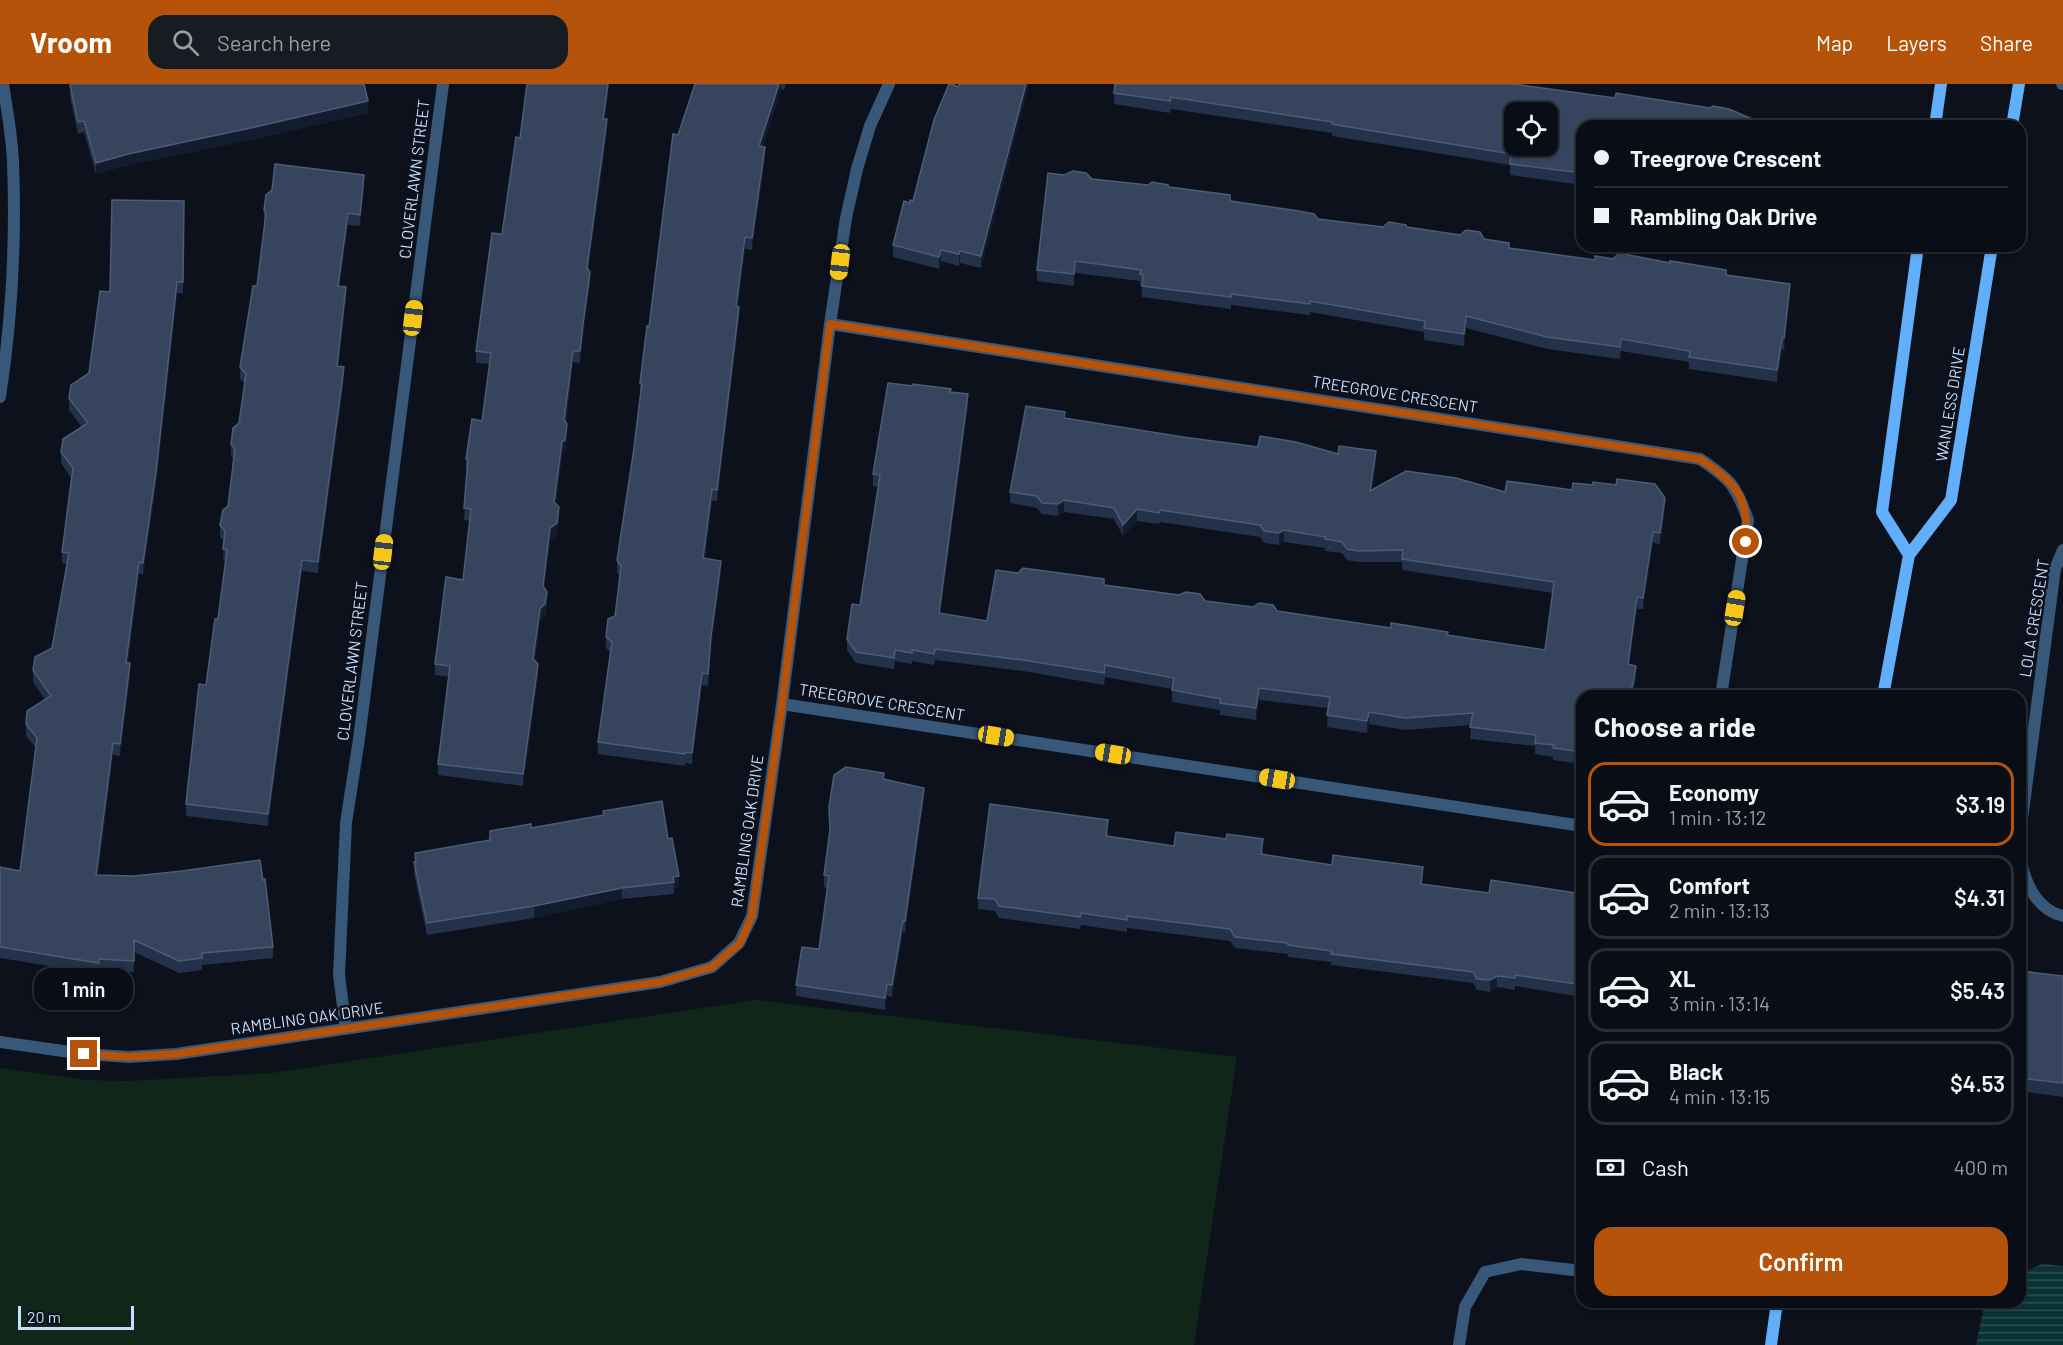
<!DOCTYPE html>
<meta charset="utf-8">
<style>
body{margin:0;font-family:Barlow,sans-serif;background:#171b22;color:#f1f3f6;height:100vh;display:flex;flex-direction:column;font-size:22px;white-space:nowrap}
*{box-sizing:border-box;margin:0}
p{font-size:20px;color:#999ca0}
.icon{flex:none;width:33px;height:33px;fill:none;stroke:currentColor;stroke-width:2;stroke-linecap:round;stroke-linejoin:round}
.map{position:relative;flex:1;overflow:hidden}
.details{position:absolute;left:1576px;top:606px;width:450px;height:618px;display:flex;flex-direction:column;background:#090d15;border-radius:18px;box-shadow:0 2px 4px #0004,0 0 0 2px #292d34}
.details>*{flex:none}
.guide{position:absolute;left:1576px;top:36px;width:450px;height:132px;border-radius:18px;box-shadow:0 2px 4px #0004,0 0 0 2px #292d34;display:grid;align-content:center;height:132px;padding:0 18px;background:#090d15}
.controls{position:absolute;left:1504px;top:18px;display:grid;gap:12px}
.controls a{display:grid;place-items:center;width:54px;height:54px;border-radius:12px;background:#090d15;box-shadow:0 2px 4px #0004,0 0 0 2px #292d34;font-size:30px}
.scale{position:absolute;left:18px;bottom:15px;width:116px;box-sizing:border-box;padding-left:6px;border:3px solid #c8defe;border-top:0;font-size:16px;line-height:21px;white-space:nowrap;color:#c8defe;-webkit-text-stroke:4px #0c111c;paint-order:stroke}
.end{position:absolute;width:27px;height:27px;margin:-14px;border:8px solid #b45309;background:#fff;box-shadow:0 0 0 3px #fff}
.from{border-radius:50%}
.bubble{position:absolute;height:42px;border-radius:18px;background:#090d15;box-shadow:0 2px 4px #0004,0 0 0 2px #292d34;font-size:20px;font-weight:600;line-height:42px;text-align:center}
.car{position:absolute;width:18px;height:36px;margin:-18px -9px;border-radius:8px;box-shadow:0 0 4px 2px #0007;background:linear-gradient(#f5c518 24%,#345 0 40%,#f5c518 0 76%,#345 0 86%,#f5c518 0)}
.guide b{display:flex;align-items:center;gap:21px;height:57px;font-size:22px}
.guide b+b{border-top:2px solid #292d34}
.guide i{width:15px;height:15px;background:#f1f3f6}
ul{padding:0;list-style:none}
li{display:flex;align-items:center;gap:18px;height:84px;margin:0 12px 9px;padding:0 6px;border:3px solid #292d34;border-radius:18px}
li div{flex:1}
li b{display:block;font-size:22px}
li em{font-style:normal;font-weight:600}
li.on{border-color:#b45309}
li>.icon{width:54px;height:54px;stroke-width:1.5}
h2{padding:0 18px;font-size:27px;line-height:72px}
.pay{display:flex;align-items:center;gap:15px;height:66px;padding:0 18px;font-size:22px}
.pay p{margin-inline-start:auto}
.primary-button{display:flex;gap:12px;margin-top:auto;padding:12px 18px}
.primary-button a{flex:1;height:69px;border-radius:18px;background:#b45309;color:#fff;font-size:24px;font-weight:600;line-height:69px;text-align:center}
header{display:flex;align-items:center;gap:36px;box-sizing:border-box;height:84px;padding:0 30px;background:#b45309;color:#fff}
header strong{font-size:28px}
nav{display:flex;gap:33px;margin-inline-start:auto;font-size:21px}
.search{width:420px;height:54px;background:#171b22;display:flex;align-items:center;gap:15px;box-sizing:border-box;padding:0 21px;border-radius:18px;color:#999ca0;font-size:22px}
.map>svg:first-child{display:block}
</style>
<header>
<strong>Vroom</strong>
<div class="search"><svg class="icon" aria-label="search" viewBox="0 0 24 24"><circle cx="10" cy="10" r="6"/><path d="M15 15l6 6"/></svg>Search here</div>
<nav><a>Map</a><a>Layers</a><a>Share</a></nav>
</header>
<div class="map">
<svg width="2063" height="1261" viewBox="0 0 2063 1261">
<defs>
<pattern id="water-rules" width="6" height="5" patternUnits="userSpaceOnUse" patternTransform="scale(1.5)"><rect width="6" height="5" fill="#093237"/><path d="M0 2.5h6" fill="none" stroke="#2b4f55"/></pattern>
</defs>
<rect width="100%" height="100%" fill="#0c111c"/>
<path fill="#0f2619" d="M755 916 1237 973 1194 1261H0V984L87 996 128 997 272 989Z"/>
<path fill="url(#water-rules)" d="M2042 1180 2063 1182V1261H1976L1984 1222 1988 1218H2020L2021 1189Z"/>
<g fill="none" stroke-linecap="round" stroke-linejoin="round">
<path stroke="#38587a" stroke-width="12" d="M830 240 1700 375C1730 395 1736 401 1748 436L1721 612
M0 313C12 235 16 157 13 78 12 52 7 26 3 0
M782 620 1582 742
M2020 750 2055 485 2063 466
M2020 770C2023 796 2036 826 2063 832
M346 945 339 891 346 739 359 655 443 0
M0 958 84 970 129 973 176 970 660 898 712 883 739 859 752 832 782 620 830 240 846 134 857 85 870 42 889 0
M1459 1261 1465 1223 1485 1188 1521 1180 1582 1187"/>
<path stroke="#38587a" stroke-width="12" d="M2062 0H2063"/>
<path stroke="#61aefb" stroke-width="12" d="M1935 42 1941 0
M2012 42 2019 0
M1909 471 1882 428 1918 162
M1883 612 1909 471 1951 416 1992 162
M1771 1261 1777 1218"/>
</g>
<path fill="#24314a" d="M70 0H365L368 29 255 55 128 81 96 90 84 48 78 50 70 13Z
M527 0H609L605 35 607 47 588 186 590 199 583 252 580 279 573 278 566 338 567 352 565 368 562 370 556 419 559 435 557 451 550 456 544 504 547 519 545 532 540 536 535 577 538 592 523 702 438 691V680L449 593 435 591V580L463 496 470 437 464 436 467 387H466V375L482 337 490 280 476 279V267L502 150 520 54Z
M695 0H786L784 6 781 5 763 62 765 74 752 166 745 165 738 223 739 235 717 417H712L705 475 721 488 711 564 708 602 702 601 692 680 686 679 685 682 598 670V658L610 568 606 564V553L615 532 620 492 617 488V476L633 371 640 310V299L649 243 678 51Z
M1029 0 981 184 960 179 959 182 941 177 939 185 893 173V161L910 119 913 117 958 3Z
M1114 9 1615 14 1710 24 1729 25 1582 42V101L1510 91V81L1332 52V49L1171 25 1170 29 1114 20Z
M1092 95 1169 103 1318 135 1383 143H1407L1484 155 1509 164 1595 176 1726 191 1790 211 1784 266 1782 265 1777 298 1689 285V278L1621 267 1620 275 1547 265 1466 244 1464 262 1424 256V248L1310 228V231L1231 221V225L1142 213V202H1140V197L1075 189 1074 202 1037 197V186Z
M364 103 360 142 348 141 339 202 346 215 338 282 344 295 318 489 302 487 268 742 186 732V720L206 601 218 535 226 477H223L224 457 220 453V441L228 422 233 375 231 371V360L239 339 245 300 240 295V283L257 202 265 139 264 137V126Z
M184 117 183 210 177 209 156 400 143 490H139L128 579 130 591 120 672 113 671 98 791 273 863V874L202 881V886L179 889 134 868V888L99 887V890L0 874V783L20 787 36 664 26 652V640L45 616 33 598V586L52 564 67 480 62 479V468L71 394 61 379V368L82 343 69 326V314L89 289 110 208Z
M951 308 968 322 940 530 987 537 1104 501 1205 517 1545 566 1553 509 1402 486V478H1359L1347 476 1342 469 1325 467V464L1284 458 1279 461 1264 459 1260 453 1160 438 1159 440 1137 437 1123 452 1114 435 1064 428 1058 432 1042 430 1037 424 1010 419V408L1065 334 1183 353 1258 363 1338 370 1376 379 1372 406 1505 408 1665 426 1660 460 1653 459 1643 525H1637L1629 581 1636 593 1633 611 1582 612V680L1553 676V673L1535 670V662L1470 655 1471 641 1405 646 1369 640 1367 649 1327 643 1328 624 1259 616 1256 636 1220 631V626L1172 618V605L1105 593 1104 601 1023 587 935 576 934 581 912 577V580L895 577 894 585 856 579 847 566V555L860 521 878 403 873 402V390Z
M884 695 924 715 905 848H903L892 913 887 912 885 926 796 912V901L819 865 827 804 824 803V791L830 749 829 723Z
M603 727 668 755 679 803 674 804V810L622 815 534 834 427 851 414 790 415 769 490 756 531 744 603 731Z
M1108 748V752L1174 762 1263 767V771L1423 794 1422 800 1489 809 1582 810V913L1515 902V906L1497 903 1490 908 1477 906 1473 899 1331 881V878L1288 873V870L1235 864 1230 857 1127 844V848L1081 841 1080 845 999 834 995 827 978 825V814Z
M2020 887 2063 892V1013L2020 1007Z"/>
<path fill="#131c2f" d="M608 0H609L603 47V35Z
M779 0H781V5L759 74V62Z
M1026 0H1029L981 184V172Z
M368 17V29L255 55 128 81 96 90V79L128 70Z
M607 35V47L587 196V184Z
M765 63V74L752 166V154Z
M364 91V103L360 142V131Z
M348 129V141L338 214V202Z
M745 153V165L736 234V222Z
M941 166V177L939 185V173Z
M960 167V179L959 182V170Z
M1075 177V189L1074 202V190Z
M590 188V199L580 279V267Z
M177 198V209L156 400 143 490V479Z
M1790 200V211L1784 266V254Z
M346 203V215L337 294V282Z
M739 223V235L717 417V406Z
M1466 232V244L1464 262V250Z
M1782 254V265L1777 298V286Z
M573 267V278L564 348V336Z
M344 283V295L318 489V478Z
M968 310V322L939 541V529Z
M567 340V352L565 368 562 370 554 429V418L562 358Z
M1376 367V379L1370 419V407Z
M712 405V417L703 486V474Z
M1665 414V426L1660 460V449Z
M1064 416V428L1058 432V420Z
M559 423V435L557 451 550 456 543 513V502L550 444Z
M1137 425V437L1123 452V441Z
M1284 446V458L1279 461V449Z
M1653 448V459L1643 525V514Z
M302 476V487L268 742V730Z
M721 477V488L711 564 708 602 711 552Z
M139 478V490L126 590V579Z
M547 508 545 532 540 536 533 587V575L540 525Z
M1637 513V525L1628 592V580Z
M130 579V591L120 672V660Z
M538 580V592L523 702V690Z
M1636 582V593L1633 612H1629Z
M702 589V601L692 680V669Z
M1259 604V616L1256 636V624Z
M1369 628V640L1367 649V637Z
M113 659V671L96 803V791Z
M924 704V715L905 848V837Z
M1423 783V794L1421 812V800Z
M679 792V803L674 804 673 793Z
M622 804V815L534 834V822Z
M903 836V848L892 913V901Z
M1497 892V903L1490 908V896Z
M887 900V912L885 926V914Z"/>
<path fill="#36445d" stroke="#4d5c76" stroke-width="1.5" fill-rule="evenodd" d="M70 0H364L368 17 255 43 128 70 96 79 84 37 78 38 70 1Z
M527 0H608L603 35H607L587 184 590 188 583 240 580 267H573L564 336 567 340 565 356 562 358 554 418 559 423 557 439 550 444 543 502 547 508 545 520 540 525 533 575 538 580 523 690 438 680 450 582 435 580 446 493 463 496 471 425 464 424 468 375H466L472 335 482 337 491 269 476 267 492 149 502 150 516 53 520 54Z
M695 0H779L759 62 765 63 752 154 745 153 736 222 739 223 717 406 712 405 703 474 721 477 711 552 708 590 702 589 692 669 686 668 685 670 598 658 612 558 606 553 608 535 615 532 618 508 621 482 617 476 633 371 642 299H640L647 242 649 243 673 50 678 51Z
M949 0H952L958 3 959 0H1026L981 172 960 167 959 170 941 166 939 173 893 161 904 117 910 119V116L913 117 934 36Z
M1115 0H1514L1615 14 1616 9 1710 24 1713 22 1729 25 1759 38 1785 42H1582V89L1510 80 1511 70 1332 40V38L1171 13 1170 17 1114 9ZM1515 28H1548V62H1515Z
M275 80 364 91 360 131 348 129 338 202 346 203 337 282 344 283 318 478 302 476 268 730 186 720 199 600 206 601 215 535H218L227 466 223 465 225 447 220 441 223 426 228 422 235 365 231 360 233 344 239 339 246 290 240 283 253 202H257L266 129 264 126 266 111 272 106Z
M1073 87 1086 89 1092 95 1148 101 1152 98 1168 101 1169 103 1230 111V117L1299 127 1314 130 1318 135 1383 143 1389 138 1406 141 1407 143 1460 151 1466 146 1480 148 1484 155 1509 159V164L1595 176V172L1613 175 1619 169 1670 179V177L1726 186V191L1790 200 1784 254H1782L1777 286 1689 273 1690 267 1621 255 1620 263 1547 253 1466 232 1464 250 1424 244 1425 237 1310 217V220L1231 210V213L1142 202 1143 191 1140 190 1141 186 1075 177 1074 190 1037 186 1048 89 1064 91Z
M112 116 184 117 183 198H177L156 388 143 479 139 478 126 579H130L120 660 113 659 96 791 134 792 182 787 260 776 263 796 265 795 273 863 202 869V874L179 877 134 856V877L99 875V879L0 863V783L20 787 37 654 26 640 27 627 51 612 33 586 35 573 52 564 69 469 62 468 73 384 61 368 63 355 88 339 69 314 71 301 89 289 100 207 110 208Z
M888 299 913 302V300L951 305 950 308 968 310 939 529 987 537 996 486 1018 489 1023 484 1104 495V501L1179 511 1186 508 1200 510 1205 517 1253 523 1259 519 1273 521 1277 527 1391 544V539L1448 548 1447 551 1545 566 1554 498 1402 475 1403 466 1359 467 1347 465 1342 458 1325 455 1326 453 1284 446 1279 449 1264 447 1260 441 1160 426 1159 429 1137 425 1123 441 1114 424 1064 416 1058 420 1042 419 1037 412 1010 408 1026 322 1065 328 1064 334 1183 353 1258 363 1260 352 1296 358 1338 370 1339 362 1376 367 1370 407 1406 387 1456 394 1505 408 1507 397 1572 406 1573 399 1593 401V398L1616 401 1617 395 1655 400 1665 414 1660 449 1653 448 1643 514 1637 513 1628 580 1636 582 1633 600 1629 612H1582V668L1553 664 1554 661 1535 659 1536 651 1470 643 1473 629 1405 634 1369 628 1367 637 1327 631 1330 613 1259 604 1256 624 1220 619 1221 615 1172 606 1174 594 1105 581 1104 589 1023 576 935 565 934 570 912 566V569L895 566 894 574 856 568 847 555 852 520 860 521 880 391 873 390Z
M846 683 884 689 883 695 924 704 905 837 903 836 892 901 887 900 885 914 796 901 802 863 819 865 829 792 824 791 830 746 829 723 834 691Z
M662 717 668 755 672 754 679 792 673 793 674 798 622 804 534 822 427 839 414 778H416L415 769 490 756V747L531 740V744L604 731 603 727Z
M990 720 1108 736 1106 752 1174 762 1176 748 1226 755 1227 750 1263 755 1261 770 1332 781 1333 771 1423 783 1421 800 1489 809 1491 796 1582 810V901L1515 891V894L1497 892 1490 896 1477 895 1473 888 1331 870 1332 867 1288 861V859L1235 853 1230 845 1127 832V836L1081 829 1080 833 999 822 995 815 978 814Z
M2020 887 2063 892V999L2020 994Z"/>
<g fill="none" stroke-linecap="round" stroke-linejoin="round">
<path stroke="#b45309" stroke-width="8" d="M84 970 129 973 176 970 660 898 712 883 740 859 752 832 782 620 830 240 1700 375C1735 399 1750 413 1746 458"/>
</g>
<g text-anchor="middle" stroke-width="5" stroke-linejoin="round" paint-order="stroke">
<g font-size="16" fill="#c8defe" stroke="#0c111c">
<text transform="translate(414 95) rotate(-83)" y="6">CLOVERLAWN STREET</text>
<text transform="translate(1395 310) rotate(9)" y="6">TREEGROVE CRESCENT</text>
<text transform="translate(1950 320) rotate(-81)" y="6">WANLESS DRIVE</text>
<text transform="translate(2034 534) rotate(-81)" y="6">LOLA CRESCENT</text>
<text transform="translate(352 577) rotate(-83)" y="6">CLOVERLAWN STREET</text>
<text transform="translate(882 618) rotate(9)" y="6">TREEGROVE CRESCENT</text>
<text transform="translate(747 747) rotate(-82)" y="6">RAMBLING OAK DRIVE</text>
<text transform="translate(307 934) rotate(-8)" y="6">RAMBLING OAK DRIVE</text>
</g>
</g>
</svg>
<div class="controls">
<a><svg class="icon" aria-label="locate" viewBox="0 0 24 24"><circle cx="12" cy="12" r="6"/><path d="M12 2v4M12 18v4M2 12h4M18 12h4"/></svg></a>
</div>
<div class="scale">20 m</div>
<i class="end from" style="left:1746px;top:458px"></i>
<i class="end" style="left:84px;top:970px"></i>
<div class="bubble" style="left:34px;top:884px;width:99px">1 min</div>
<i class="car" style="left:840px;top:178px;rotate:187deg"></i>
<i class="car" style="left:413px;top:234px;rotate:7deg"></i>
<i class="car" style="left:383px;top:468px;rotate:7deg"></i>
<i class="car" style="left:1735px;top:524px;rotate:9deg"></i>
<i class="car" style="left:996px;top:652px;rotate:99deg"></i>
<i class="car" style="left:1113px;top:670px;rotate:279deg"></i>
<i class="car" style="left:1277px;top:695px;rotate:279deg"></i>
<div class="guide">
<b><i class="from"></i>Treegrove Crescent</b>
<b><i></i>Rambling Oak Drive</b>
</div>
<section class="details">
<h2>Choose a ride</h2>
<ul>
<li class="on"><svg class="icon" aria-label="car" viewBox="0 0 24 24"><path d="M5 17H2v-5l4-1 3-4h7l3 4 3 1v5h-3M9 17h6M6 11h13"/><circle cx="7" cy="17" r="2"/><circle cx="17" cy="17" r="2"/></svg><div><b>Economy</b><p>1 min · 13:12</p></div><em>$3.19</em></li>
<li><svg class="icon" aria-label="car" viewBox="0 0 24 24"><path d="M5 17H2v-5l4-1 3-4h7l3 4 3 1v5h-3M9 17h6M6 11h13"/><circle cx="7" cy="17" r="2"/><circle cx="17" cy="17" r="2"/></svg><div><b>Comfort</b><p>2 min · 13:13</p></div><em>$4.31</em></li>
<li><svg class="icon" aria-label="car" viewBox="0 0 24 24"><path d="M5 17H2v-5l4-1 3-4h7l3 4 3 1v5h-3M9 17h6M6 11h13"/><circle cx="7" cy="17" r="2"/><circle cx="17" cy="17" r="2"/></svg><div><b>XL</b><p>3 min · 13:14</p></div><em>$5.43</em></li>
<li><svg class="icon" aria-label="car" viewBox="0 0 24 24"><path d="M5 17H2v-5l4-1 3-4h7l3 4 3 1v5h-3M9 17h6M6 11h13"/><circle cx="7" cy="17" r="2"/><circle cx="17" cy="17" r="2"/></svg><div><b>Black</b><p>4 min · 13:15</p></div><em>$4.53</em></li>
</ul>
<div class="pay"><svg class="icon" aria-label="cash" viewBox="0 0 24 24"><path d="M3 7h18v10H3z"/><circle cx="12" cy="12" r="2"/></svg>Cash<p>400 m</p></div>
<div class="primary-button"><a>Confirm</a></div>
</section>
</div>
